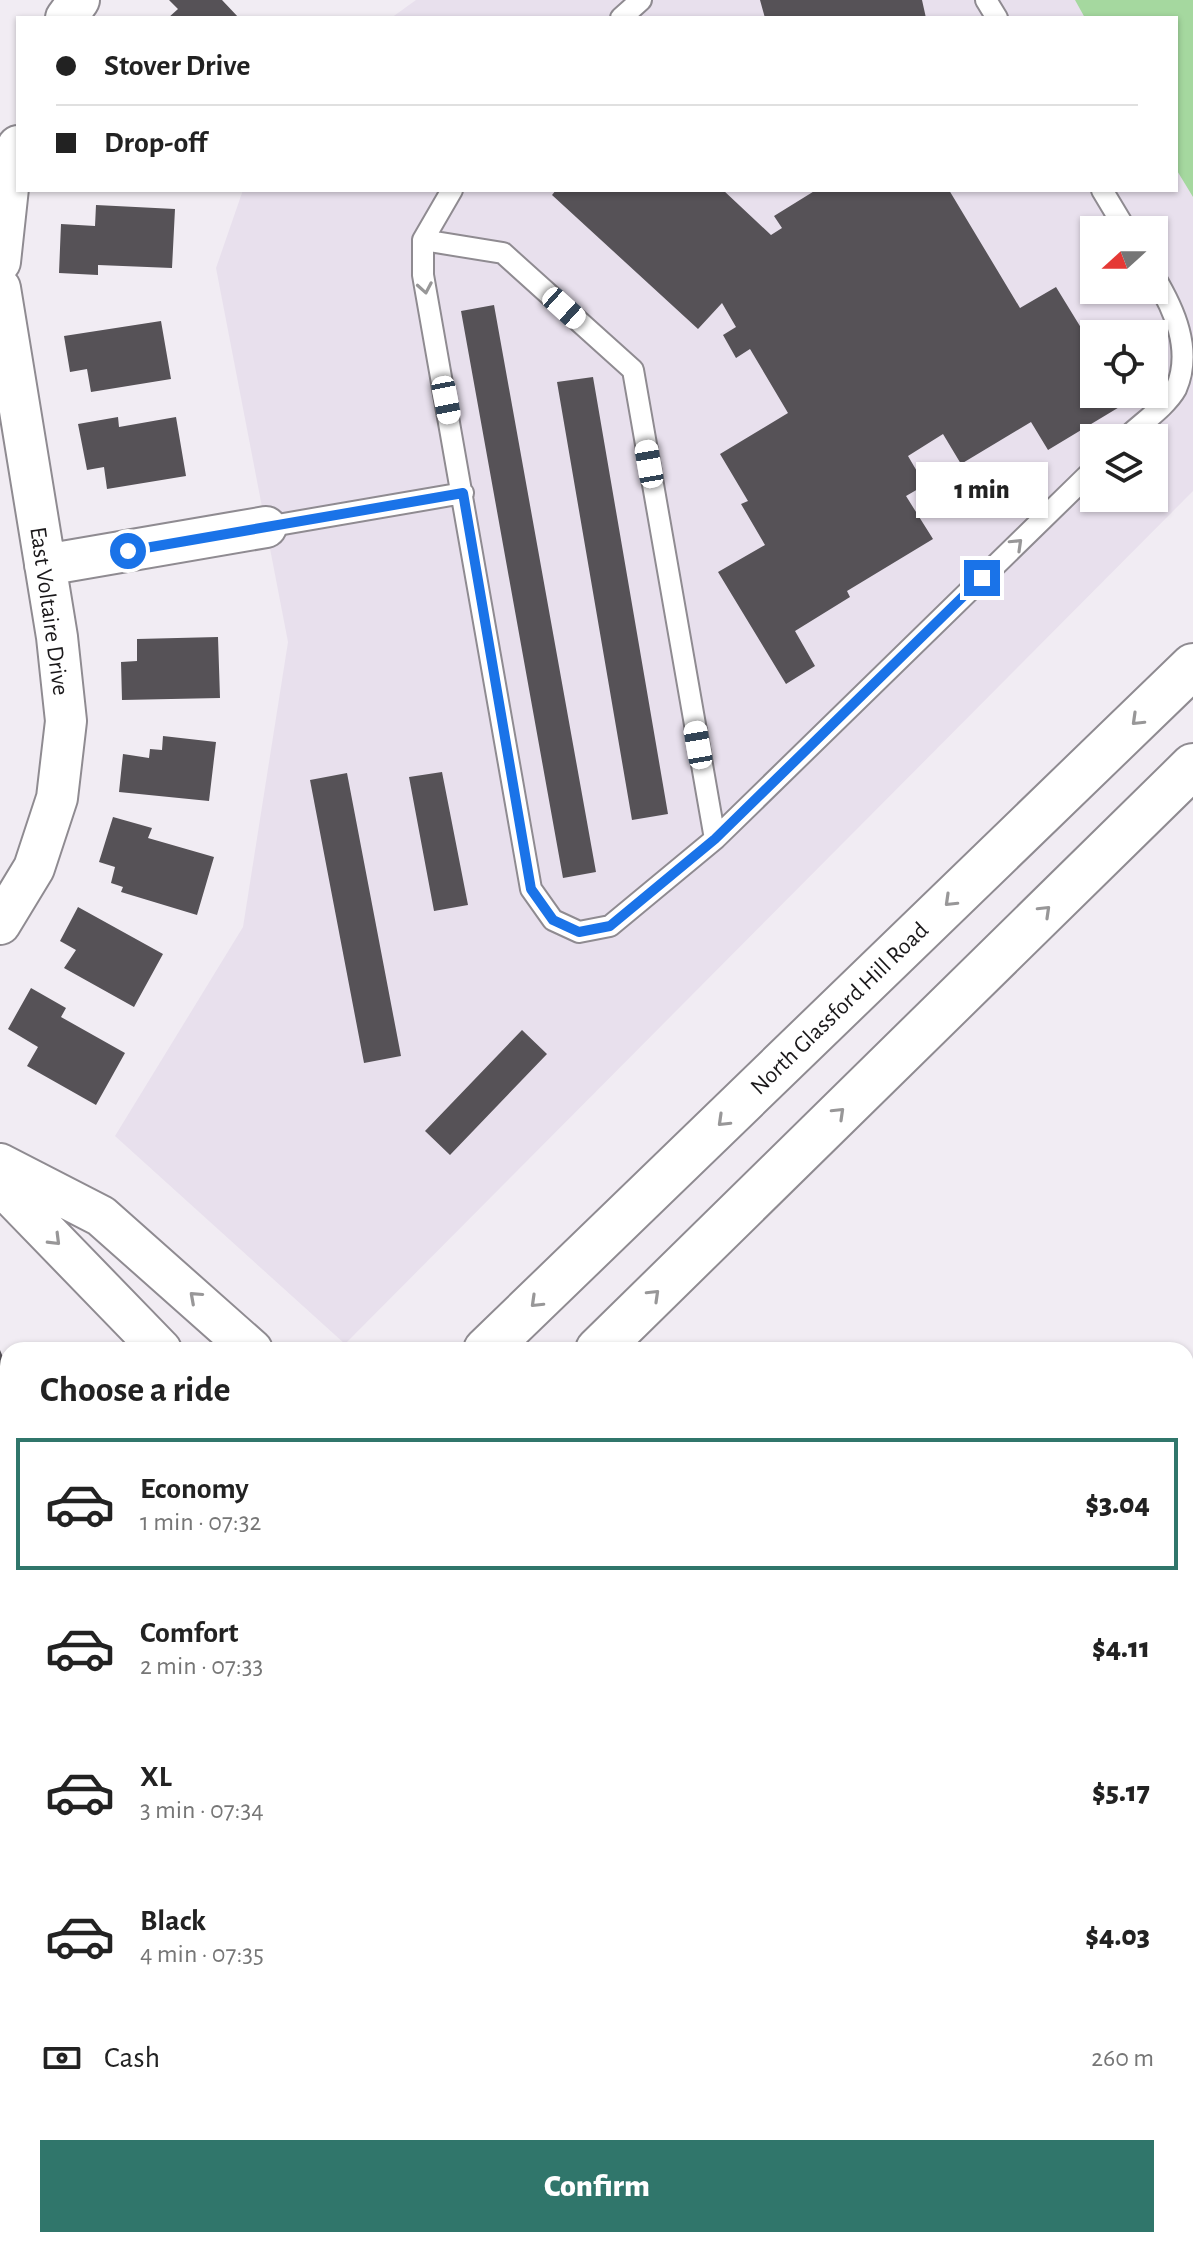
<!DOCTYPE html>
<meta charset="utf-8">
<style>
body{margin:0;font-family:"Alegreya Sans",sans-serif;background:#f6f6f6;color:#222;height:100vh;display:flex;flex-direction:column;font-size:30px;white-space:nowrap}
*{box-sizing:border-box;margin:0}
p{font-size:26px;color:#767676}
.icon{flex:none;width:44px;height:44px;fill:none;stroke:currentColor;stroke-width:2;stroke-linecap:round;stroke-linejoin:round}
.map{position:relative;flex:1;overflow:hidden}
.details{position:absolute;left:0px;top:1342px;width:1194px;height:906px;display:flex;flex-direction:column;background:#fff;border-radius:24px 24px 0 0;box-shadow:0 2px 6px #0004}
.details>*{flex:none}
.guide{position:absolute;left:16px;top:16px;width:1162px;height:176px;border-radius:0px;box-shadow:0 2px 6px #0004;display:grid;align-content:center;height:176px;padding:0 40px;background:#fff}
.needle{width:52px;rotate:249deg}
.fabs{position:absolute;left:1080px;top:216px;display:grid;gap:16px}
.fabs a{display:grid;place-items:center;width:88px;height:88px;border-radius:0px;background:#fff;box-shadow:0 2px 6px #0004;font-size:40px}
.end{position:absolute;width:36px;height:36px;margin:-18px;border:10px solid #1a73e8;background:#fff;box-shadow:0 0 0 4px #fff}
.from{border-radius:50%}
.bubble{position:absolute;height:56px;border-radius:0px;background:#fff;box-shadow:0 2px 6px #0004;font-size:26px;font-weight:800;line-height:56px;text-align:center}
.car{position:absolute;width:24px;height:48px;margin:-24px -12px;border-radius:10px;box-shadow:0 0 6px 2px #0007;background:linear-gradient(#fff 24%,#345 0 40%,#fff 0 76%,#345 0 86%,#fff 0)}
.guide b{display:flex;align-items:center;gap:28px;height:76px;font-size:30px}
.guide b+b{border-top:2px solid #e0e0e0}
.guide i{width:20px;height:20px;background:#222}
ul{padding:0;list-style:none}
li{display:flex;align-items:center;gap:24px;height:132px;margin:0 16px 12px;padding:0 24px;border:4px solid transparent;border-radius:0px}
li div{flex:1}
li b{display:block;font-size:30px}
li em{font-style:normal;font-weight:800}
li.on{border-color:#30766b}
li>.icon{width:72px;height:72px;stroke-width:1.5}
h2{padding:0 40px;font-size:36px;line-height:96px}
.pay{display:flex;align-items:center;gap:20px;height:88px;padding:0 40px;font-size:30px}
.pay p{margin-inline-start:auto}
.primary-button{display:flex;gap:16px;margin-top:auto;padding:16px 40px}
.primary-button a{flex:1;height:92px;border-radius:0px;background:#30766b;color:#fff;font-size:32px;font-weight:800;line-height:92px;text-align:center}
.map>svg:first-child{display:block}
</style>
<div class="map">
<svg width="1193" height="2247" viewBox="0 0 1193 2247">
<rect width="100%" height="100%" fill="#f1ecf3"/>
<path fill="#e8e0ed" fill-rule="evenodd" d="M416 0H1193V491L345 1344 115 1136 243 927 288 642 216 268 243 190H1176V18H391ZM1094 230H1154V290H1094ZM1094 334H1154V394H1094ZM1094 438H1154V498H1094Z"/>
<path fill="#a5d89f" d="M1075 0H1193V197L1176 169V18H1085Z"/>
<path fill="#565257" d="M169 0H222L239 18H168L178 9Z
M760 0H922L926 18H765Z
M556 190H723L771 235 782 228 774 216 816 190H949L1020 308 1056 287 1094 349V394H1121L1126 403 1048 450 1031 422 961 464 943 434 908 456 925 485 906 496 933 539 847 591 850 597 795 631 815 666 786 684 718 572 765 545 741 504 748 501 720 454 788 413 750 349 736 358 723 335 736 327 722 303 698 329 552 195Z
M96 205 175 209 172 268 98 265V275L59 273 61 224 95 226Z
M494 305 596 872 563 878 461 311Z
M161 321 171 379 91 392 87 369 70 372 64 336Z
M593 377 668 814 632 820 557 382Z
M118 417 119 427 176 417 186 476 107 489 104 467 87 470 78 424Z
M218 637 220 698 122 700 121 662 137 661V639Z
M163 736 216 742 209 801 119 792 123 754 149 758 150 749 162 750Z
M442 772 468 905 434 911 409 777Z
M347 773 401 1056 364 1063 310 780Z
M113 817 152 828 148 838 214 857 197 915 121 892 123 887 111 883 115 867 99 862Z
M78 907 163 954 134 1007 64 968 76 950 60 941Z
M31 988 66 1008 61 1017 125 1053 96 1105 27 1066 38 1047 8 1029Z
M522 1030 547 1054 450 1155 425 1131Z
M0 1350 8 1369V1437L0 1441Z
M1193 1534V1573L1186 1569V1546Z
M1186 1612 1193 1613V1726L1186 1725Z
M1186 1765H1193V1865H1186Z
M1193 1938V2050L1190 2051 1186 2037V1940Z
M1193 2061V2117L1186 2119V2063Z
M31 2240H139L132 2247H34Z
M407 2240H499L505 2247H413Z"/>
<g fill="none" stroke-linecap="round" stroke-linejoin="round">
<g stroke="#8f8b91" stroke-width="24">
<path id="lane" d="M986 0 997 18
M621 18 641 0
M452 190 423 240V275L531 889 553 920 579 932 610 926 715 839 1094 469
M1102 190 1126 230
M423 240 503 253 633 370 715 839
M1126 438C1140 424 1166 407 1176 389 1193 350 1174 309 1154 276
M266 527 463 493"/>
</g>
<g stroke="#8f8b91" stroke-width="44">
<path id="street" d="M66 18 79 0
M0 262 8 188 18 146
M0 288 57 637 66 721 57 798 34 868 0 924
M45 565 266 527
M0 1164 101 1216 252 1350
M0 1184 161 1350
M296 2240 303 2247"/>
</g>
<g stroke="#8f8b91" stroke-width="48">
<path id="primary" d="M486 1350 1193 666
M598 1350 1193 766
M0 1827 8 1819
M0 1895 8 1887
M0 1938 8 1930"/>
</g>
<use href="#lane" stroke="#fff" stroke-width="20"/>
<use href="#street" stroke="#fff" stroke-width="40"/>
<use href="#primary" stroke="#fff" stroke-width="44"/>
</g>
<defs><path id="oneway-chevron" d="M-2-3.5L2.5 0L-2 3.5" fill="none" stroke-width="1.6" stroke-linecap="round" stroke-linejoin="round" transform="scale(2)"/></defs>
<g stroke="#989798">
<use href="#oneway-chevron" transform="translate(425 288) rotate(80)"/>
<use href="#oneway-chevron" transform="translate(1017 544) rotate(-44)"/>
<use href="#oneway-chevron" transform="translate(1137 720) rotate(136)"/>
<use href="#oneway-chevron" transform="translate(950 901) rotate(136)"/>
<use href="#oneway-chevron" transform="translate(1045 911) rotate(-44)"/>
<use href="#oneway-chevron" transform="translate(839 1113) rotate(-44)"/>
<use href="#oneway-chevron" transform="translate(723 1121) rotate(136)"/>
<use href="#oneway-chevron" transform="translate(55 1240) rotate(45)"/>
<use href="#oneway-chevron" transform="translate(654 1295) rotate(-44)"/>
<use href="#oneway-chevron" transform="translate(195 1297) rotate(-138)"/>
<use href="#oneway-chevron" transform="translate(536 1302) rotate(136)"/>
</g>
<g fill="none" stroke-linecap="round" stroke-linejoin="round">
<path stroke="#1a73e8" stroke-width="10" d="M128 551 463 493 531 889 553 920 579 932 610 926 715 839 982 578"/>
</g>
<g text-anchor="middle" stroke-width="8" stroke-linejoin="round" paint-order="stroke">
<g font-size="24" fill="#1a181a" stroke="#fff">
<text transform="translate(50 611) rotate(82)" y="8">East Voltaire Drive</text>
<text transform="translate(839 1008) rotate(-44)" y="8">North Glassford Hill Road</text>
</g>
</g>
</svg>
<div class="fabs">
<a><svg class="needle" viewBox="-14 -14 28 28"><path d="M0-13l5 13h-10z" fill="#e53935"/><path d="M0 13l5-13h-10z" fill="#767676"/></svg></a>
<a><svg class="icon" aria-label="locate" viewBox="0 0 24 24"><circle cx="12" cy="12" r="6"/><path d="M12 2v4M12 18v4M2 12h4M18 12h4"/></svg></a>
<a><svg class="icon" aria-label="layers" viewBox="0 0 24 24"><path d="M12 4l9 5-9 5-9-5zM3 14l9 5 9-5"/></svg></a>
</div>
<i class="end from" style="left:128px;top:551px"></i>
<i class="end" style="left:982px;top:578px"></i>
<div class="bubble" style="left:916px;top:462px;width:132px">1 min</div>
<i class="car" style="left:564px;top:308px;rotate:132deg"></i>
<i class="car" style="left:446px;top:400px;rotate:169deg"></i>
<i class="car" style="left:649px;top:464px;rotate:350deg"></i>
<i class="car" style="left:698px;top:745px;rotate:350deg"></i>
<div class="guide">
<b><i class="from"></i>Stover Drive</b>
<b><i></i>Drop-off</b>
</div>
<section class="details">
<h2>Choose a ride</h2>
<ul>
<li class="on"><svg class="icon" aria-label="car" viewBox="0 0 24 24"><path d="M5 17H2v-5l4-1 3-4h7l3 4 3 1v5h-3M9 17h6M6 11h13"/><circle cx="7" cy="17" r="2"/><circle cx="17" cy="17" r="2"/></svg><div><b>Economy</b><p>1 min · 07:32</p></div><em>$3.04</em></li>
<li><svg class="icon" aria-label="car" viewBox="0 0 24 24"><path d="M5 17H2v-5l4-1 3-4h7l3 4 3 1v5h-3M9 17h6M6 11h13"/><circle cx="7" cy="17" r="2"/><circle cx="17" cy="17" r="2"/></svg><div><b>Comfort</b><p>2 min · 07:33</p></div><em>$4.11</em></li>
<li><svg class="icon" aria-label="car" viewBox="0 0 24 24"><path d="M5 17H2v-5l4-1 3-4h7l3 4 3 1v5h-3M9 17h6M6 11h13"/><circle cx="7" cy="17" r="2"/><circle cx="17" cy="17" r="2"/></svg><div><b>XL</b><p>3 min · 07:34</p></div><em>$5.17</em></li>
<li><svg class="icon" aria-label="car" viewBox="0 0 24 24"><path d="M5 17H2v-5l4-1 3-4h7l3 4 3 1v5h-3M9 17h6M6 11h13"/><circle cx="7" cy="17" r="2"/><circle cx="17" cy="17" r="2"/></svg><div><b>Black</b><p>4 min · 07:35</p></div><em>$4.03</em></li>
</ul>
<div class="pay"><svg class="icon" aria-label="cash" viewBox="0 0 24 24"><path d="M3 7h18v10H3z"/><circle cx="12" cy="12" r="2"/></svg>Cash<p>260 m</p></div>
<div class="primary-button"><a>Confirm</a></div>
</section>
</div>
